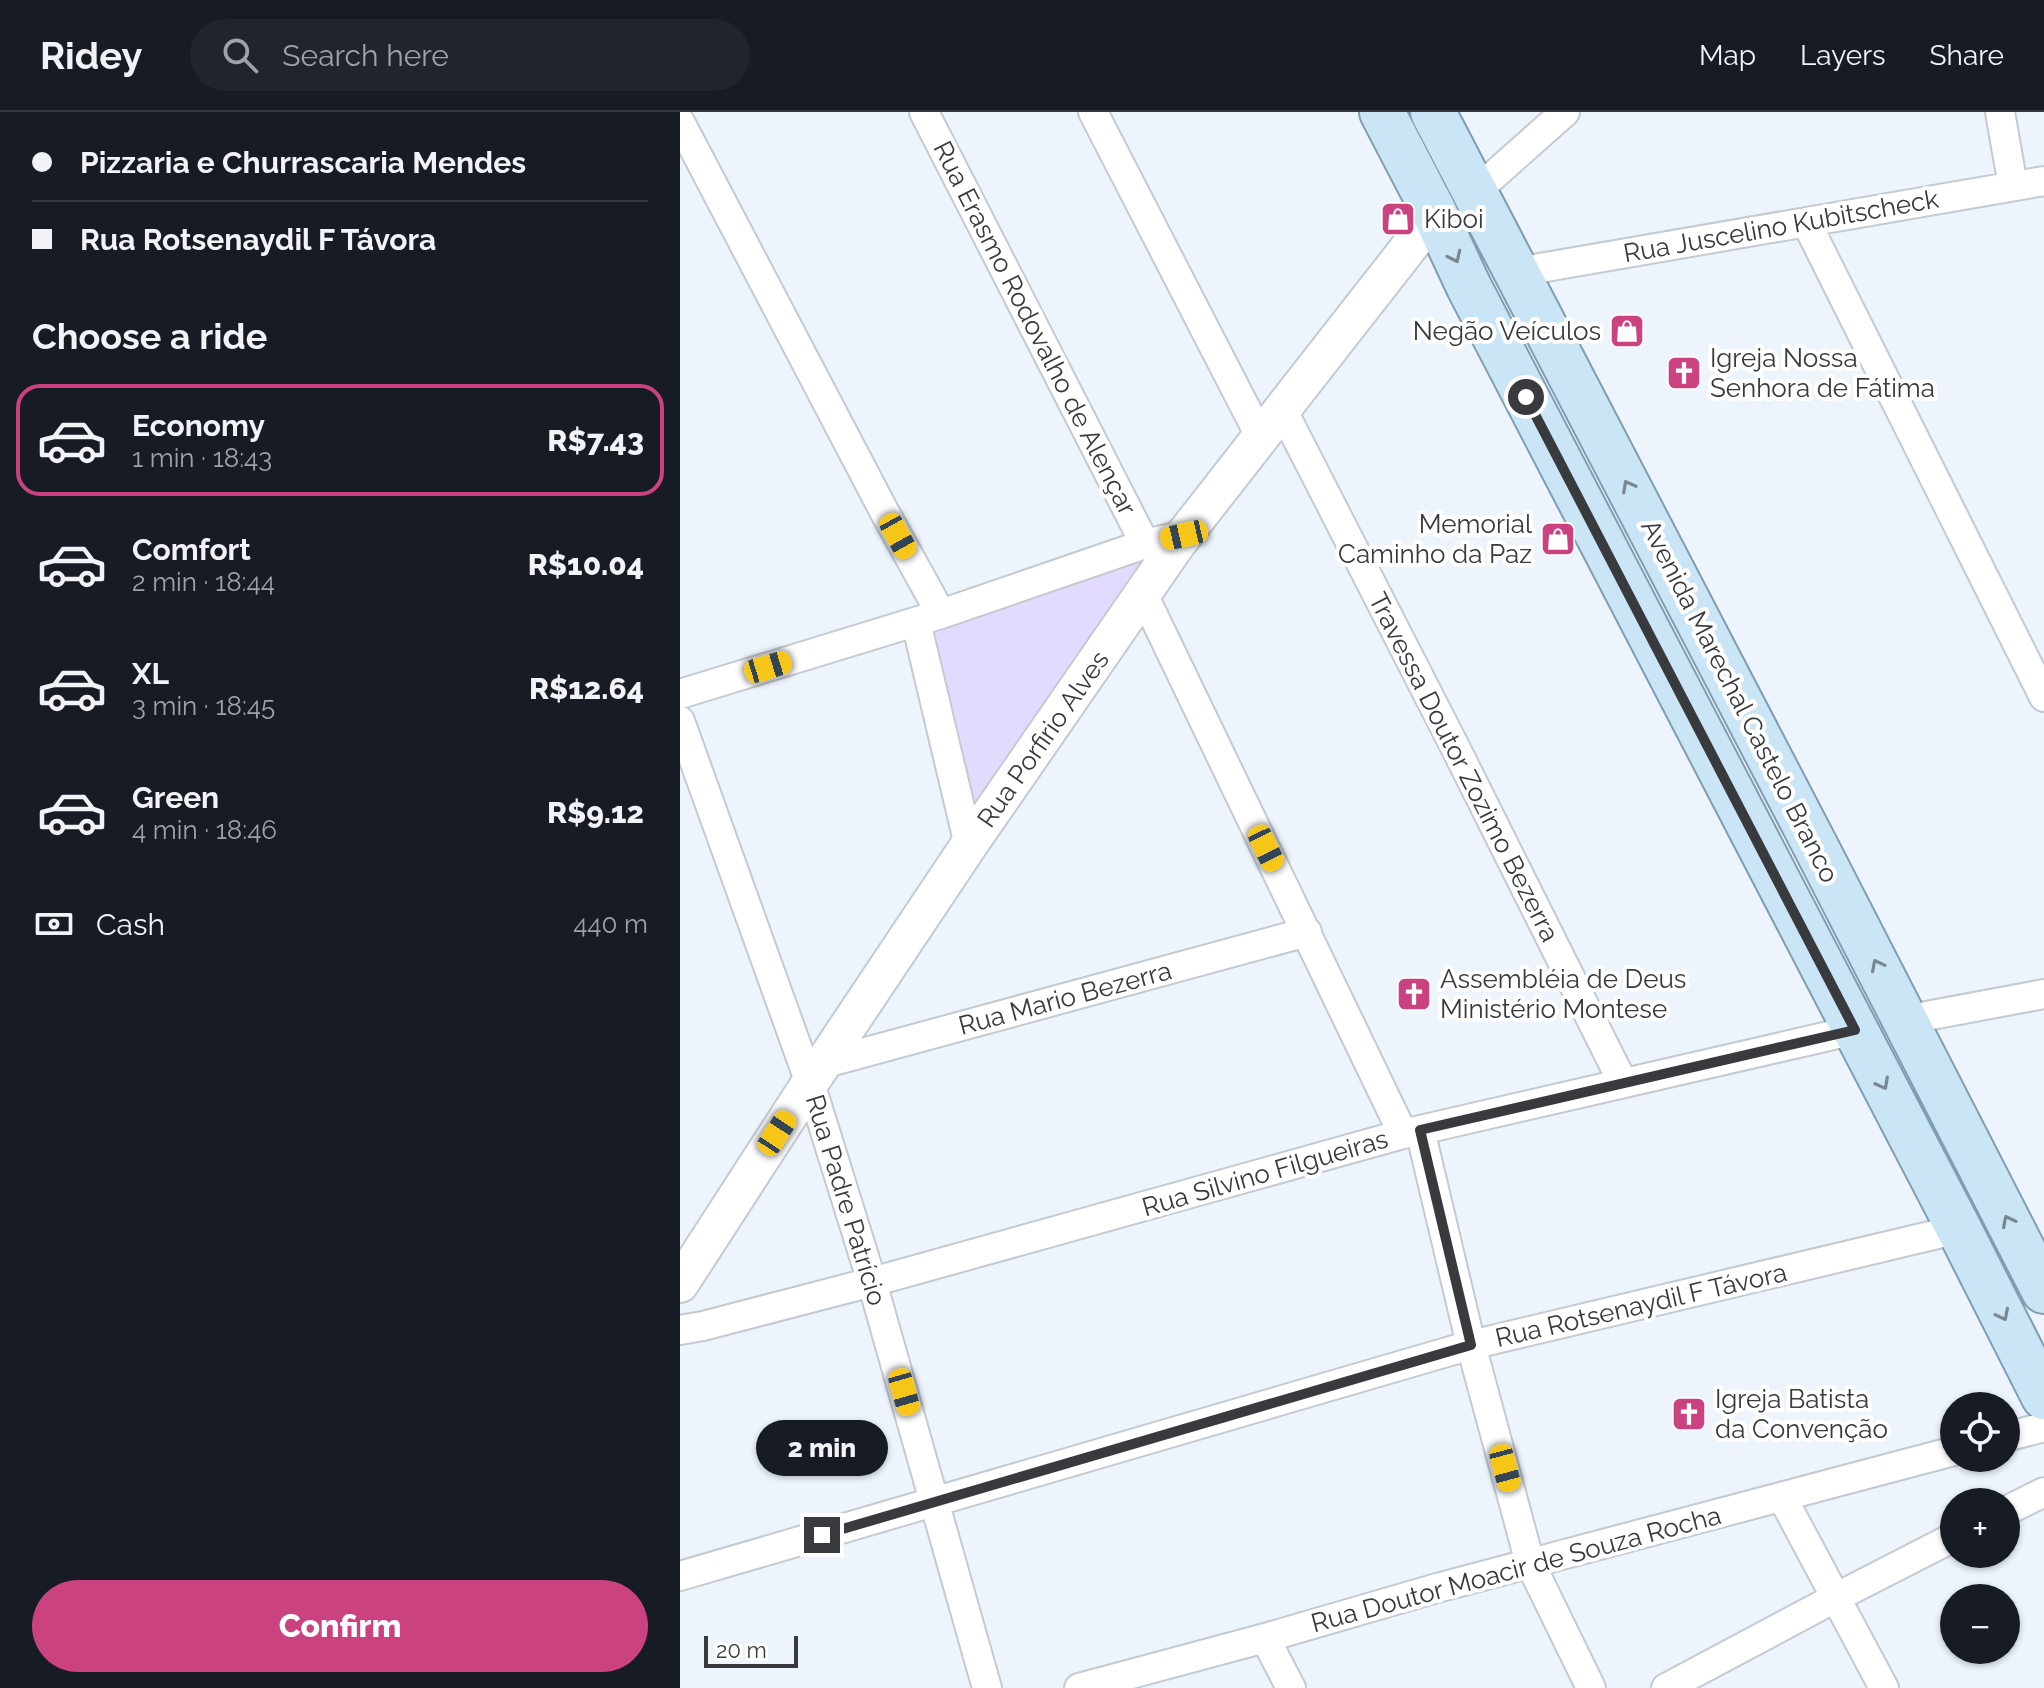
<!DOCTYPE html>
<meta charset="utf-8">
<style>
body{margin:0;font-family:Raleway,sans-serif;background:#20242c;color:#f1f3f6;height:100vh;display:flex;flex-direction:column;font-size:30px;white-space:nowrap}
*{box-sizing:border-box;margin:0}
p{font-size:26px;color:#9ea1a6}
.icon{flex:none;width:44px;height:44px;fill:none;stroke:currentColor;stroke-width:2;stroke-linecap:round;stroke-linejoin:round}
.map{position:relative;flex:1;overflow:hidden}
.details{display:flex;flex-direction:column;background:#171b24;width:680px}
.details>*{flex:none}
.top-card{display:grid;align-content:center;height:176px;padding:0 32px;background:#171b24}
.buttons{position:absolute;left:1260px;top:1280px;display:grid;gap:16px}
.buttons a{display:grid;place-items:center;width:80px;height:80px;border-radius:50%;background:#171b24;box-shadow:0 2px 6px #0004;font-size:40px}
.scale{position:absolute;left:24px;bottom:20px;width:94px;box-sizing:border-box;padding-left:8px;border:4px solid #383a3e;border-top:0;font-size:22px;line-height:28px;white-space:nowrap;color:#383a3e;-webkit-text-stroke:6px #fff;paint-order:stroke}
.end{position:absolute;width:36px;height:36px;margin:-18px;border:10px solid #383a3e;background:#fff;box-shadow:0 0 0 4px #fff}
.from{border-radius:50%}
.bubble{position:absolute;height:56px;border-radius:28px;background:#171b24;box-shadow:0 2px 6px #0004;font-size:26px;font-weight:800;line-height:56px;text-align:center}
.car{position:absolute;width:24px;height:48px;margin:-24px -12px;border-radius:10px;box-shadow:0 0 6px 2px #0007;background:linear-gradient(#f5c518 24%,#345 0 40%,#f5c518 0 76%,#345 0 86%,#f5c518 0)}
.top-card b{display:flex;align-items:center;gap:28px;height:76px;font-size:30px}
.top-card b+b{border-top:2px solid #363941}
.top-card i{width:20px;height:20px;background:#f1f3f6}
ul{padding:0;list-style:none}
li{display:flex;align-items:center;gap:24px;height:112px;margin:0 16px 12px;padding:0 16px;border:4px solid transparent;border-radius:24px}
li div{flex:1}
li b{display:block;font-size:30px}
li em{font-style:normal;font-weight:800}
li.active{border-color:#ca427f}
li>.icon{width:72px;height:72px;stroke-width:1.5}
h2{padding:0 32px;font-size:36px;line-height:96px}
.pay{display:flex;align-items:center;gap:20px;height:88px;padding:0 32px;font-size:30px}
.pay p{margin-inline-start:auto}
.primary-button{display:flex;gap:16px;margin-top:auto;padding:16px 32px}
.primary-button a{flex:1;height:92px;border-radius:48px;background:#ca427f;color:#fff;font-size:32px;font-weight:800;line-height:92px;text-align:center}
header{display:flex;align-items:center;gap:48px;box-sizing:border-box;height:112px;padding:0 40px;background:#171b24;border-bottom:2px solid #363941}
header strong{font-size:38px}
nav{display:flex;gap:44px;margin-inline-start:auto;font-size:28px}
.search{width:560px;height:72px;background:#20242c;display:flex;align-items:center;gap:20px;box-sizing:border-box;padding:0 28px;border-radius:44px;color:#9ea1a6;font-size:30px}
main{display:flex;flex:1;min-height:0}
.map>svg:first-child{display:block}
</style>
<header>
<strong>Ridey</strong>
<div class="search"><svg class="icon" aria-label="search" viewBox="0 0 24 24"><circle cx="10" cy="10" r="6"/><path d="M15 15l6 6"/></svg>Search here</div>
<nav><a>Map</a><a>Layers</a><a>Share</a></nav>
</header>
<main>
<section class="details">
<div class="top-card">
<b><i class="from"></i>Pizzaria e Churrascaria Mendes</b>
<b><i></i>Rua Rotsenaydil F Távora</b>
</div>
<h2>Choose a ride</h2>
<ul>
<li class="active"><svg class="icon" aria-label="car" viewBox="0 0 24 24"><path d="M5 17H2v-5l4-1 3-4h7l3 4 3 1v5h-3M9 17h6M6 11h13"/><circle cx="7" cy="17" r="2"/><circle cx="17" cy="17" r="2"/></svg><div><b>Economy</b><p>1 min · 18:43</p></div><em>R$7.43</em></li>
<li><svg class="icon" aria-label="car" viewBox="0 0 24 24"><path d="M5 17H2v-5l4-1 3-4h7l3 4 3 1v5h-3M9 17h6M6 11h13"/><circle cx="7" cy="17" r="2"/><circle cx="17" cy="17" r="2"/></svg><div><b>Comfort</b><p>2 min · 18:44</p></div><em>R$10.04</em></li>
<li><svg class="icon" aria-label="car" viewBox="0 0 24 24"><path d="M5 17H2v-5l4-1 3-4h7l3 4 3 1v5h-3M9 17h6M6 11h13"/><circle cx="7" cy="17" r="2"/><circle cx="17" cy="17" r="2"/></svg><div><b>XL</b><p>3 min · 18:45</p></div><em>R$12.64</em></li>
<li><svg class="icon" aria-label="car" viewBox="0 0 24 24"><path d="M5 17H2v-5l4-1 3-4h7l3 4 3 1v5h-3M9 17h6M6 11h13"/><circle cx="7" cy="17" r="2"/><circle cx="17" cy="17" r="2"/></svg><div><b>Green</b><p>4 min · 18:46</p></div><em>R$9.12</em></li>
</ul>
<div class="pay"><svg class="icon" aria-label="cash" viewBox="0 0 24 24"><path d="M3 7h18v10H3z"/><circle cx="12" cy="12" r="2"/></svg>Cash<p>440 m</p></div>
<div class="primary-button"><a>Confirm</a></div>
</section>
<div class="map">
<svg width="1364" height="1576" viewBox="0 0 1364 1576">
<rect width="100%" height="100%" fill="#edf4fc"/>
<path fill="#e3dbfd" d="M471 442 308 685 295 691 252 519Z"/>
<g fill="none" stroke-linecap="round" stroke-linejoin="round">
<g stroke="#c4cad2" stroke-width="32">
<path id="minor" d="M244 0 465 432
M413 0 580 324
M1320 0 1333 74
M0 10 204 399 261 502
M795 80 885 0
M1126 110 1364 585
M837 160 1364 69
M602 297 775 635 943 971
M463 482 723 1022
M236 510 289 733
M0 582 261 502 465 432 504 423
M0 609 130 971 192 1170 307 1576
M1225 908 1364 882
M142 952 627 820
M740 1018 791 1233 850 1451 911 1576
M0 1218 23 1214 192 1170 723 1022 1175 918
M1326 1325 1364 1315
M1102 1385 1204 1576
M1326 1399 1364 1380
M0 1464 791 1233 1279 1117
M585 1526 611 1576
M399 1576 585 1526 757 1476 1274 1339
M986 1576 1155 1486 1274 1425"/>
</g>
<g stroke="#c4cad2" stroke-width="40">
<path id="tertiary" d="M0 1172 130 971 289 733 497 432 755 102"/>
</g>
<g stroke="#809db1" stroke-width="48">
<path id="primary" d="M702 0 755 102 789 175 1279 1117 1364 1285
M753 0 1137 737 1364 1179"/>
</g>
<use href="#minor" stroke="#fff" stroke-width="28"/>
<use href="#tertiary" stroke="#fff" stroke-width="36"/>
<use href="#primary" stroke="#cae5f5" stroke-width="44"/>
</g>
<defs><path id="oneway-chevron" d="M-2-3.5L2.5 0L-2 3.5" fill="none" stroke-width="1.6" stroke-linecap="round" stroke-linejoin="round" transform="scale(2)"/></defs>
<g stroke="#7a8790">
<use href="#oneway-chevron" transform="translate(775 145) rotate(65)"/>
<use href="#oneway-chevron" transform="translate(948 374) rotate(-118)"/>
<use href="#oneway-chevron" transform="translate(1197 853) rotate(-117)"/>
<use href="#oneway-chevron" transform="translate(1203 972) rotate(62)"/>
<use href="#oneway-chevron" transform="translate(1328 1109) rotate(-117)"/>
<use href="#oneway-chevron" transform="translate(1323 1203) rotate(63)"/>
</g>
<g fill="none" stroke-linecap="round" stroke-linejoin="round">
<path stroke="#383a3e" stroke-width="10" d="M142 1423 791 1233 740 1018 1175 918 846 285"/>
</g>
<defs>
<g id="shop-square" transform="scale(1.8)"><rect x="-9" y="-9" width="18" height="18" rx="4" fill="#ca427f" stroke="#fff"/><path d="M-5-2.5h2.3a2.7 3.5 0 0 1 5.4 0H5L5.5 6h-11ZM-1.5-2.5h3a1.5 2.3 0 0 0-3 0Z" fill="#fff"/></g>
<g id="church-square" transform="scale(1.8)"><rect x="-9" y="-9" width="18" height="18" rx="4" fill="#ca427f" stroke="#fff"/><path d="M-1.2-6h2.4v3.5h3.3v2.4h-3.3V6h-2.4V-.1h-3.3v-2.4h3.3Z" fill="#fff"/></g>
</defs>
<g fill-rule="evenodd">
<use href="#shop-square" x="718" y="107"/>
<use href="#shop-square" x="947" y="219"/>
<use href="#church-square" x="1004" y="261"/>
<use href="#shop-square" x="878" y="427"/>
<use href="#church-square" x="734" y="882"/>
<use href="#church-square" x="1009" y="1302"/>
</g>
<g text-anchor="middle" stroke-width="8" stroke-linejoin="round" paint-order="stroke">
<g font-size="26" fill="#383a3e" stroke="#fff" text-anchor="start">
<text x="744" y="116">Kiboi</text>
<text x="921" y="228" text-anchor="end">Negão Veículos</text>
<text x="1030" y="255">Igreja Nossa<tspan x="1030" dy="30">Senhora de Fátima</tspan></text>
<text x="852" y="421" text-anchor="end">Memorial<tspan x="852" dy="30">Caminho da Paz</tspan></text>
<text x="760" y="876">Assembléia de Deus<tspan x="760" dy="30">Ministério Montese</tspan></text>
<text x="1035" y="1296">Igreja Batista<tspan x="1035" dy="30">da Convenção</tspan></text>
</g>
<g font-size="26" fill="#383a3e" stroke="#fff">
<text transform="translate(1101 114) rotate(-10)" y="9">Rua Juscelino Kubitscheck</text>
<text transform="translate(355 216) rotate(63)" y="9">Rua Erasmo Rodovalho de Alençar</text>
<text transform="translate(1060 589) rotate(63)" y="9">Avenida Marechal Castelo Branco</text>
<text transform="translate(363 627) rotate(-55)" y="9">Rua Porfirio Alves</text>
<text transform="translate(784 655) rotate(63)" y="9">Travessa Doutor Zozimo Bezerra</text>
<text transform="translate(385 886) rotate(-15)" y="9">Rua Mario Bezerra</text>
<text transform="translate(585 1061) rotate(-16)" y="9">Rua Silvino Filgueiras</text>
<text transform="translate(166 1088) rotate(73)" y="9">Rua Padre Patrício</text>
<text transform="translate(961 1193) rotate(-13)" y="9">Rua Rotsenaydil F Távora</text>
<text transform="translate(836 1457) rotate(-15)" y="9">Rua Doutor Moacir de Souza Rocha</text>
</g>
</g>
</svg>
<div class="buttons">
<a><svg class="icon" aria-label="locate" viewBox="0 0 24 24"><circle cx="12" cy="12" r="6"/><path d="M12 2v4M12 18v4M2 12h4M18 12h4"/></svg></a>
<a>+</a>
<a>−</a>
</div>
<div class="scale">20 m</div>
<i class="end from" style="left:846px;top:285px"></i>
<i class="end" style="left:142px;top:1423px"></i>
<div class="bubble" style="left:76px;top:1308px;width:132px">2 min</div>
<i class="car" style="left:504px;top:423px;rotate:257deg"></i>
<i class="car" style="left:218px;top:424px;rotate:151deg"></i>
<i class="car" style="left:88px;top:555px;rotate:73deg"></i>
<i class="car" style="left:586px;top:736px;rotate:154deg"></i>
<i class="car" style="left:97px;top:1021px;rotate:33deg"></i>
<i class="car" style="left:224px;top:1280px;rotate:164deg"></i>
<i class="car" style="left:825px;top:1356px;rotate:165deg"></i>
</div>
</main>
